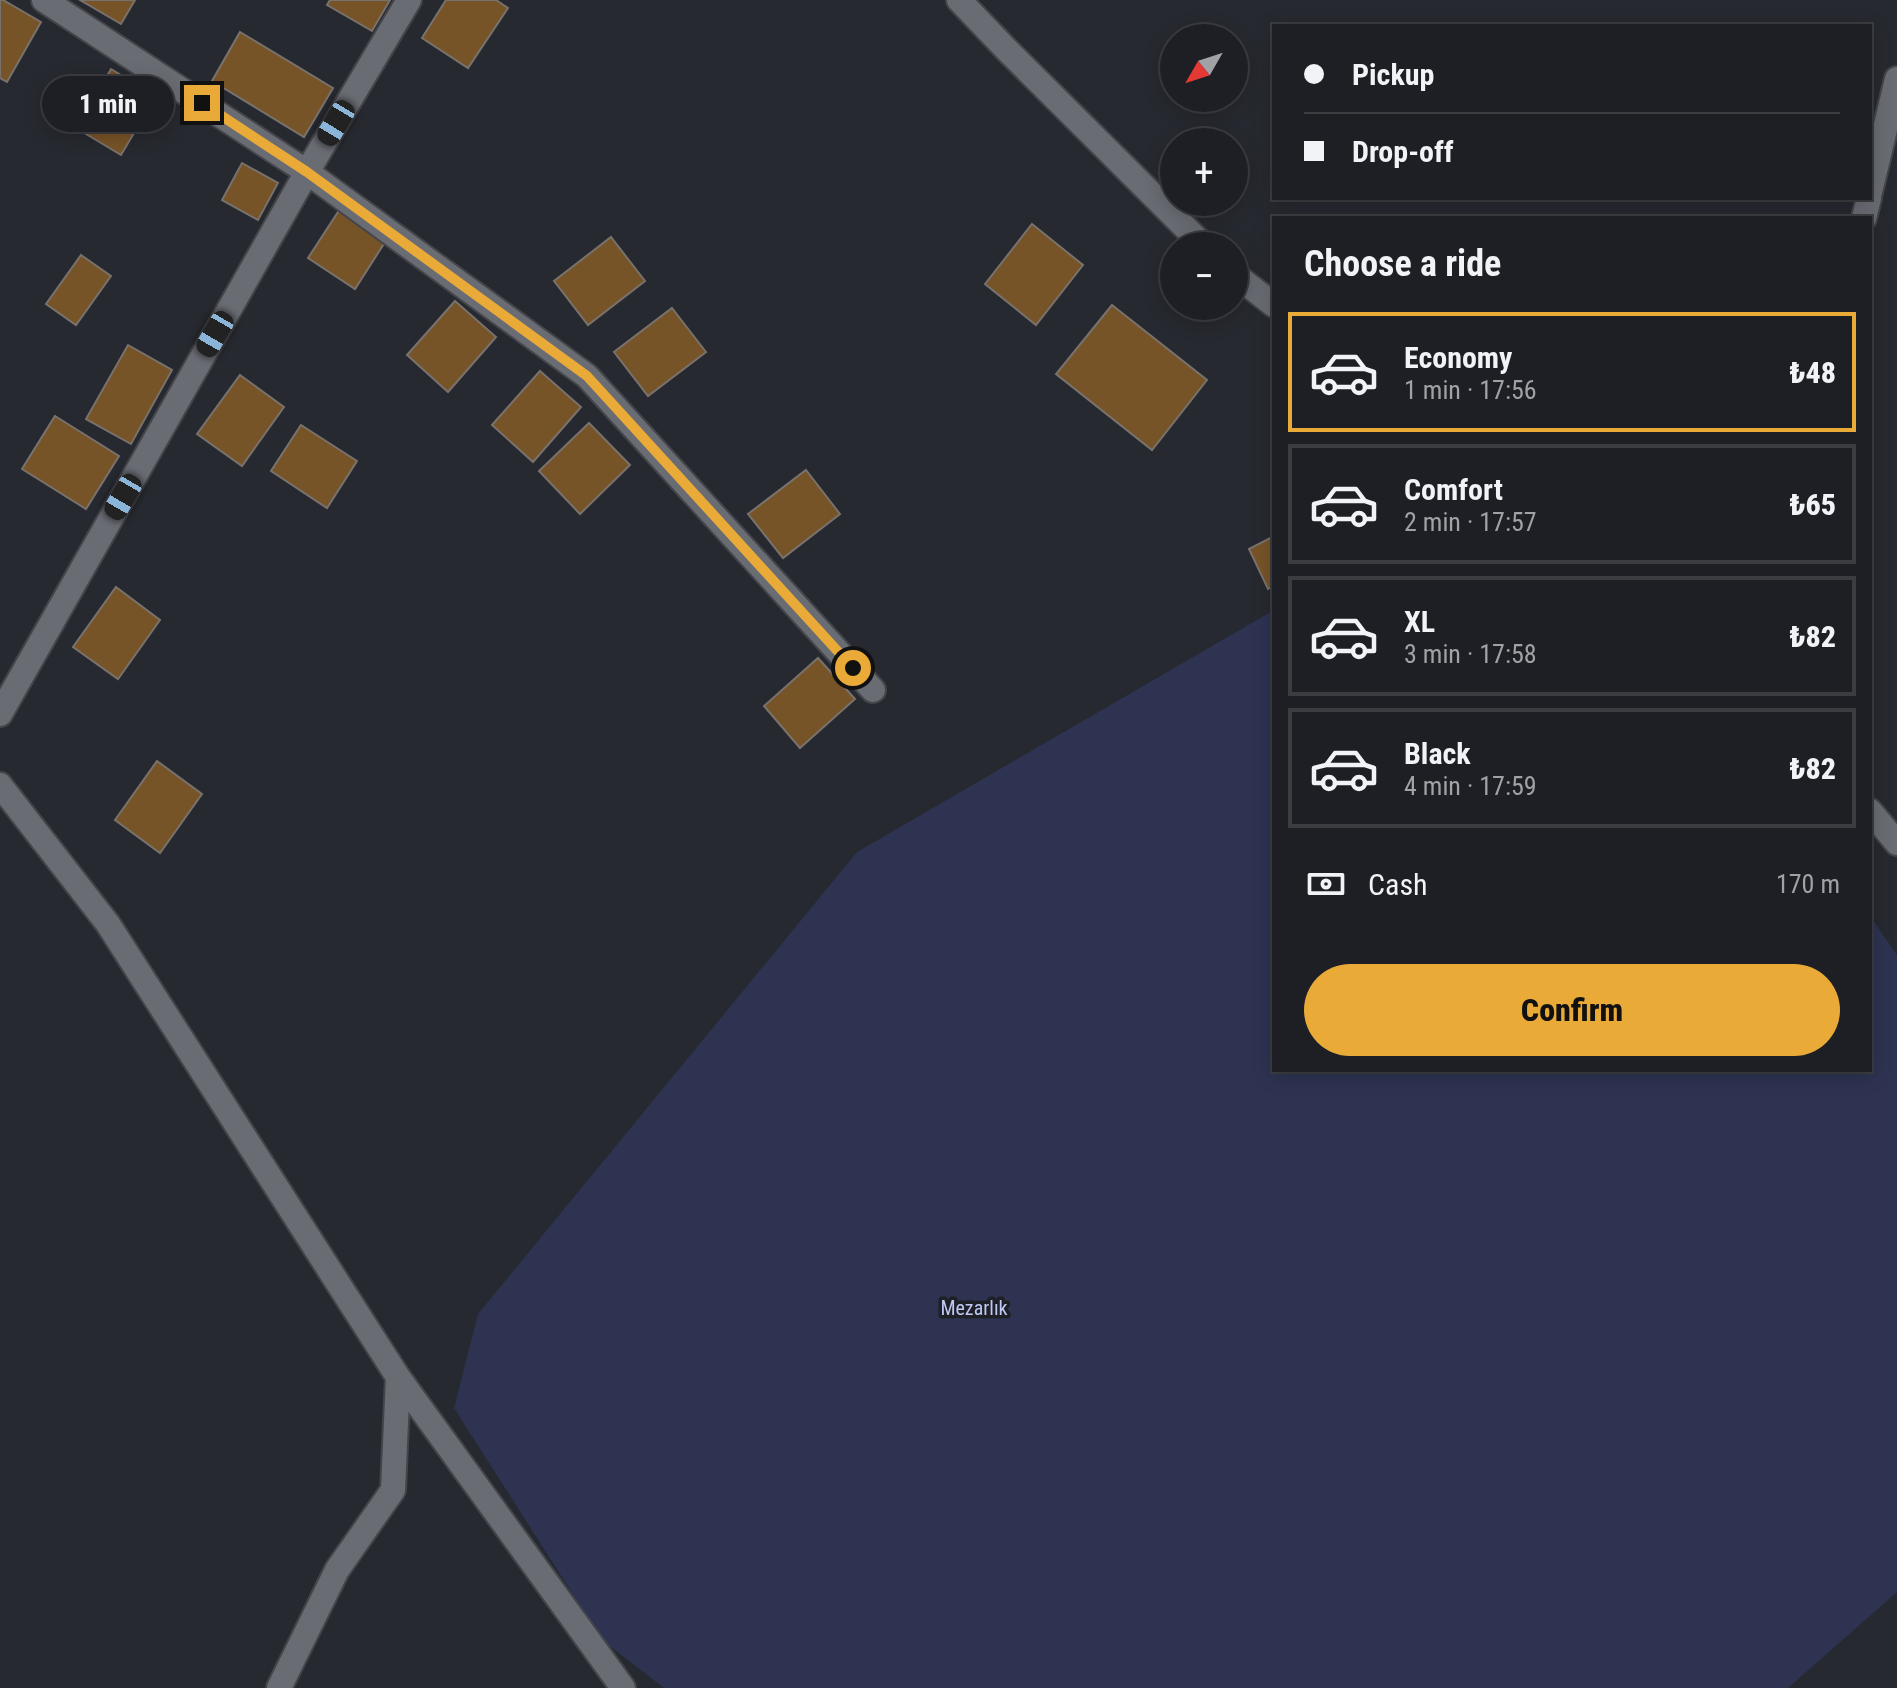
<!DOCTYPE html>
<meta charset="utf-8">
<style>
body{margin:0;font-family:"Roboto Condensed",sans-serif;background:#2a2c31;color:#f1f3f6;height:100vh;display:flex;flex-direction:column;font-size:30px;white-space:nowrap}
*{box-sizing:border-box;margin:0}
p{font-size:26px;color:#a0a2a6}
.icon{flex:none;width:44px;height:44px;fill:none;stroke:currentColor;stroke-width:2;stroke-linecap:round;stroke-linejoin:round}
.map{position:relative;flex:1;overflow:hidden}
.side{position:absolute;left:1272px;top:216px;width:600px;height:856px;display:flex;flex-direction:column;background:#1d1f24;border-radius:0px;box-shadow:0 4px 20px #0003,0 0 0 2px #3b3d41}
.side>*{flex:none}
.guide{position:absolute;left:1272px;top:24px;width:600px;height:176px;border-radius:0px;box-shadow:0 4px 20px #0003,0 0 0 2px #3b3d41;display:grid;align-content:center;height:176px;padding:0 32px;background:#1d1f24}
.needle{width:52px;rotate:231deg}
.tools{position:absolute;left:1160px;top:24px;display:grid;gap:16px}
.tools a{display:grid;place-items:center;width:88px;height:88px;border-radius:50%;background:#1d1f24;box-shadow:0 4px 20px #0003,0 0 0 2px #3b3d41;font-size:40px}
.end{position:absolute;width:36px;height:36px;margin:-18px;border:10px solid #e9aa38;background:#111;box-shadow:0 0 0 4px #111}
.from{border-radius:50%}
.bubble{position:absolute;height:56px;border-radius:28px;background:#1d1f24;box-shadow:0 4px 20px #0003,0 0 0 2px #3b3d41;font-size:26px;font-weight:800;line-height:56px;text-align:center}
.car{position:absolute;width:24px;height:48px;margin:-24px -12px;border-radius:10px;box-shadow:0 0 6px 2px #0007;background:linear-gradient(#222 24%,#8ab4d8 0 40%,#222 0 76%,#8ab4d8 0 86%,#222 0)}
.guide b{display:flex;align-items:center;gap:28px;height:76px;font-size:30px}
.guide b+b{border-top:2px solid #3b3d41}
.guide i{width:20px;height:20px;background:#f1f3f6}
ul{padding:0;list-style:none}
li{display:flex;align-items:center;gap:24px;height:120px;margin:0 16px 12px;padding:0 16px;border:4px solid #3b3d41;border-radius:0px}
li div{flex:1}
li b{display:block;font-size:30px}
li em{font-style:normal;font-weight:800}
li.active{border-color:#e9aa38}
li>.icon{width:72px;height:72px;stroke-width:1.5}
h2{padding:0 32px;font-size:36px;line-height:96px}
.pay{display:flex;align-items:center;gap:20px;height:88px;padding:0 32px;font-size:30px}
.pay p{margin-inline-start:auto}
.primary-button{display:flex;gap:16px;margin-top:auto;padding:16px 32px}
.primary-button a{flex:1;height:92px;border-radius:48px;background:#e9aa38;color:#111;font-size:32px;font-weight:800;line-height:92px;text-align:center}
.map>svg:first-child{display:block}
</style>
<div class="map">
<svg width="1897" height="1688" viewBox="0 0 1897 1688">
<rect width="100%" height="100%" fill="#272930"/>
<path fill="#2d3351" d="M1274 610V1070H1870V916L1897 955V1592L1788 1688H664L602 1640 454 1408 478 1314 857 852Z"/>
<path fill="#775328" stroke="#79726c" stroke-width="2" d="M0 0H3L41 22 7 82 0 78Z
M80 0H135L121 24Z
M330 0H390L372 31 327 5Z
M446 0H496L508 8 468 68 422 38Z
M240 32 333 88 304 137 212 81Z
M111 69 156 96 121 155 76 128Z
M242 163 278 183 258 220 222 200Z
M340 209 387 239 355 289 308 258Z
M1032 224 1083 265 1036 325 985 284Z
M611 237 645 281 588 325 554 281Z
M81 255 111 276 76 325 46 304Z
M455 301 496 337 448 392 407 355Z
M1112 305 1207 380 1152 450 1056 374Z
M672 308 706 352 648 396 614 352Z
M128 345 172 370 131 444 86 419Z
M540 371 581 407 533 462 492 425Z
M240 375 284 407 242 466 197 434Z
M55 416 119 456 86 509 22 469Z
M589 423 630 465 580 514 539 471Z
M301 425 357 461 327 508 271 471Z
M806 470 840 514 783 558 748 514Z
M1274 536V586L1268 589 1249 549Z
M116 587 160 620 118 679 73 647Z
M818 658 855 699 800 748 764 706Z
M157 761 202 794 160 853 115 820Z"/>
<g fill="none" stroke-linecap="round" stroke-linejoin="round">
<g stroke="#43454b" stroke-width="28">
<path id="minor" d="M44 0 307 172 587 376 873 690
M959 0 1006 49 1204 246
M1870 192 1897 79
M1864 218 1869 198
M1234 274 1274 305
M0 714 307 172 409 0
M0 785 108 924 398 1377 393 1490 337 1570 279 1688
M1870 811 1897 843
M398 1377 623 1688"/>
</g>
<use href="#minor" stroke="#6a6c74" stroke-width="24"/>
</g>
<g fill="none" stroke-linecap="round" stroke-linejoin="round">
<path stroke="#e9aa38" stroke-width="10" d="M202 103 307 172 587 376 853 668"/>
</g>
<g text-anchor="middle" stroke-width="7" stroke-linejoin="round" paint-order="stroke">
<g font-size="20" fill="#bec9f5" stroke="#1e2026">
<text x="974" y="1315">Mezarlık</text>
</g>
</g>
</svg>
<div class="tools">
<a><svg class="needle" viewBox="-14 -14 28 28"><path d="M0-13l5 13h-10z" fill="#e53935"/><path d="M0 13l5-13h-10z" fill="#a0a2a6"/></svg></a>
<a>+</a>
<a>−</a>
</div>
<i class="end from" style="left:853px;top:668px"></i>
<i class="end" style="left:202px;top:103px"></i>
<div class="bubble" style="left:42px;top:76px;width:132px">1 min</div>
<i class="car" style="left:336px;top:123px;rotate:211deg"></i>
<i class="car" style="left:215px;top:334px;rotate:210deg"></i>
<i class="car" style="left:123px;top:497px;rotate:210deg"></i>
<div class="guide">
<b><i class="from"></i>Pickup</b>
<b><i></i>Drop-off</b>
</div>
<section class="side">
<h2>Choose a ride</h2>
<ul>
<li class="active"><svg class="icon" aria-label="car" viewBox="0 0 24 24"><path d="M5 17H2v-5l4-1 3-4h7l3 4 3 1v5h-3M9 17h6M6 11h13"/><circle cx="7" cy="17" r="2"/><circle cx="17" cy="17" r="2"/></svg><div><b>Economy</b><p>1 min · 17:56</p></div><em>₺48</em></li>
<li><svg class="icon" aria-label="car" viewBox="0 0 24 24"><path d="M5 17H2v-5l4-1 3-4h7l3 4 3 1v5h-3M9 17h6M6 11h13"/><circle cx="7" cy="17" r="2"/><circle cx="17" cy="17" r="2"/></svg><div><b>Comfort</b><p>2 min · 17:57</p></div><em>₺65</em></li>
<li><svg class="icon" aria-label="car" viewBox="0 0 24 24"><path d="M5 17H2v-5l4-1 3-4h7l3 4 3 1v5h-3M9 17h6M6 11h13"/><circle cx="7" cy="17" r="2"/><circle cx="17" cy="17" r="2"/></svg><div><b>XL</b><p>3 min · 17:58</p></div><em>₺82</em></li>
<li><svg class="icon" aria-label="car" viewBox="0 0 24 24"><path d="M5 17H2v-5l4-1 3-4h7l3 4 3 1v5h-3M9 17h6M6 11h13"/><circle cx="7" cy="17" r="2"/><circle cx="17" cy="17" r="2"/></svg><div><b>Black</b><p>4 min · 17:59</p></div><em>₺82</em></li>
</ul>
<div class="pay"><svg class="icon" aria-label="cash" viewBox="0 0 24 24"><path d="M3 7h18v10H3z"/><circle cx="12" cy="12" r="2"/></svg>Cash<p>170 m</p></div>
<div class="primary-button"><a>Confirm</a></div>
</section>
</div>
